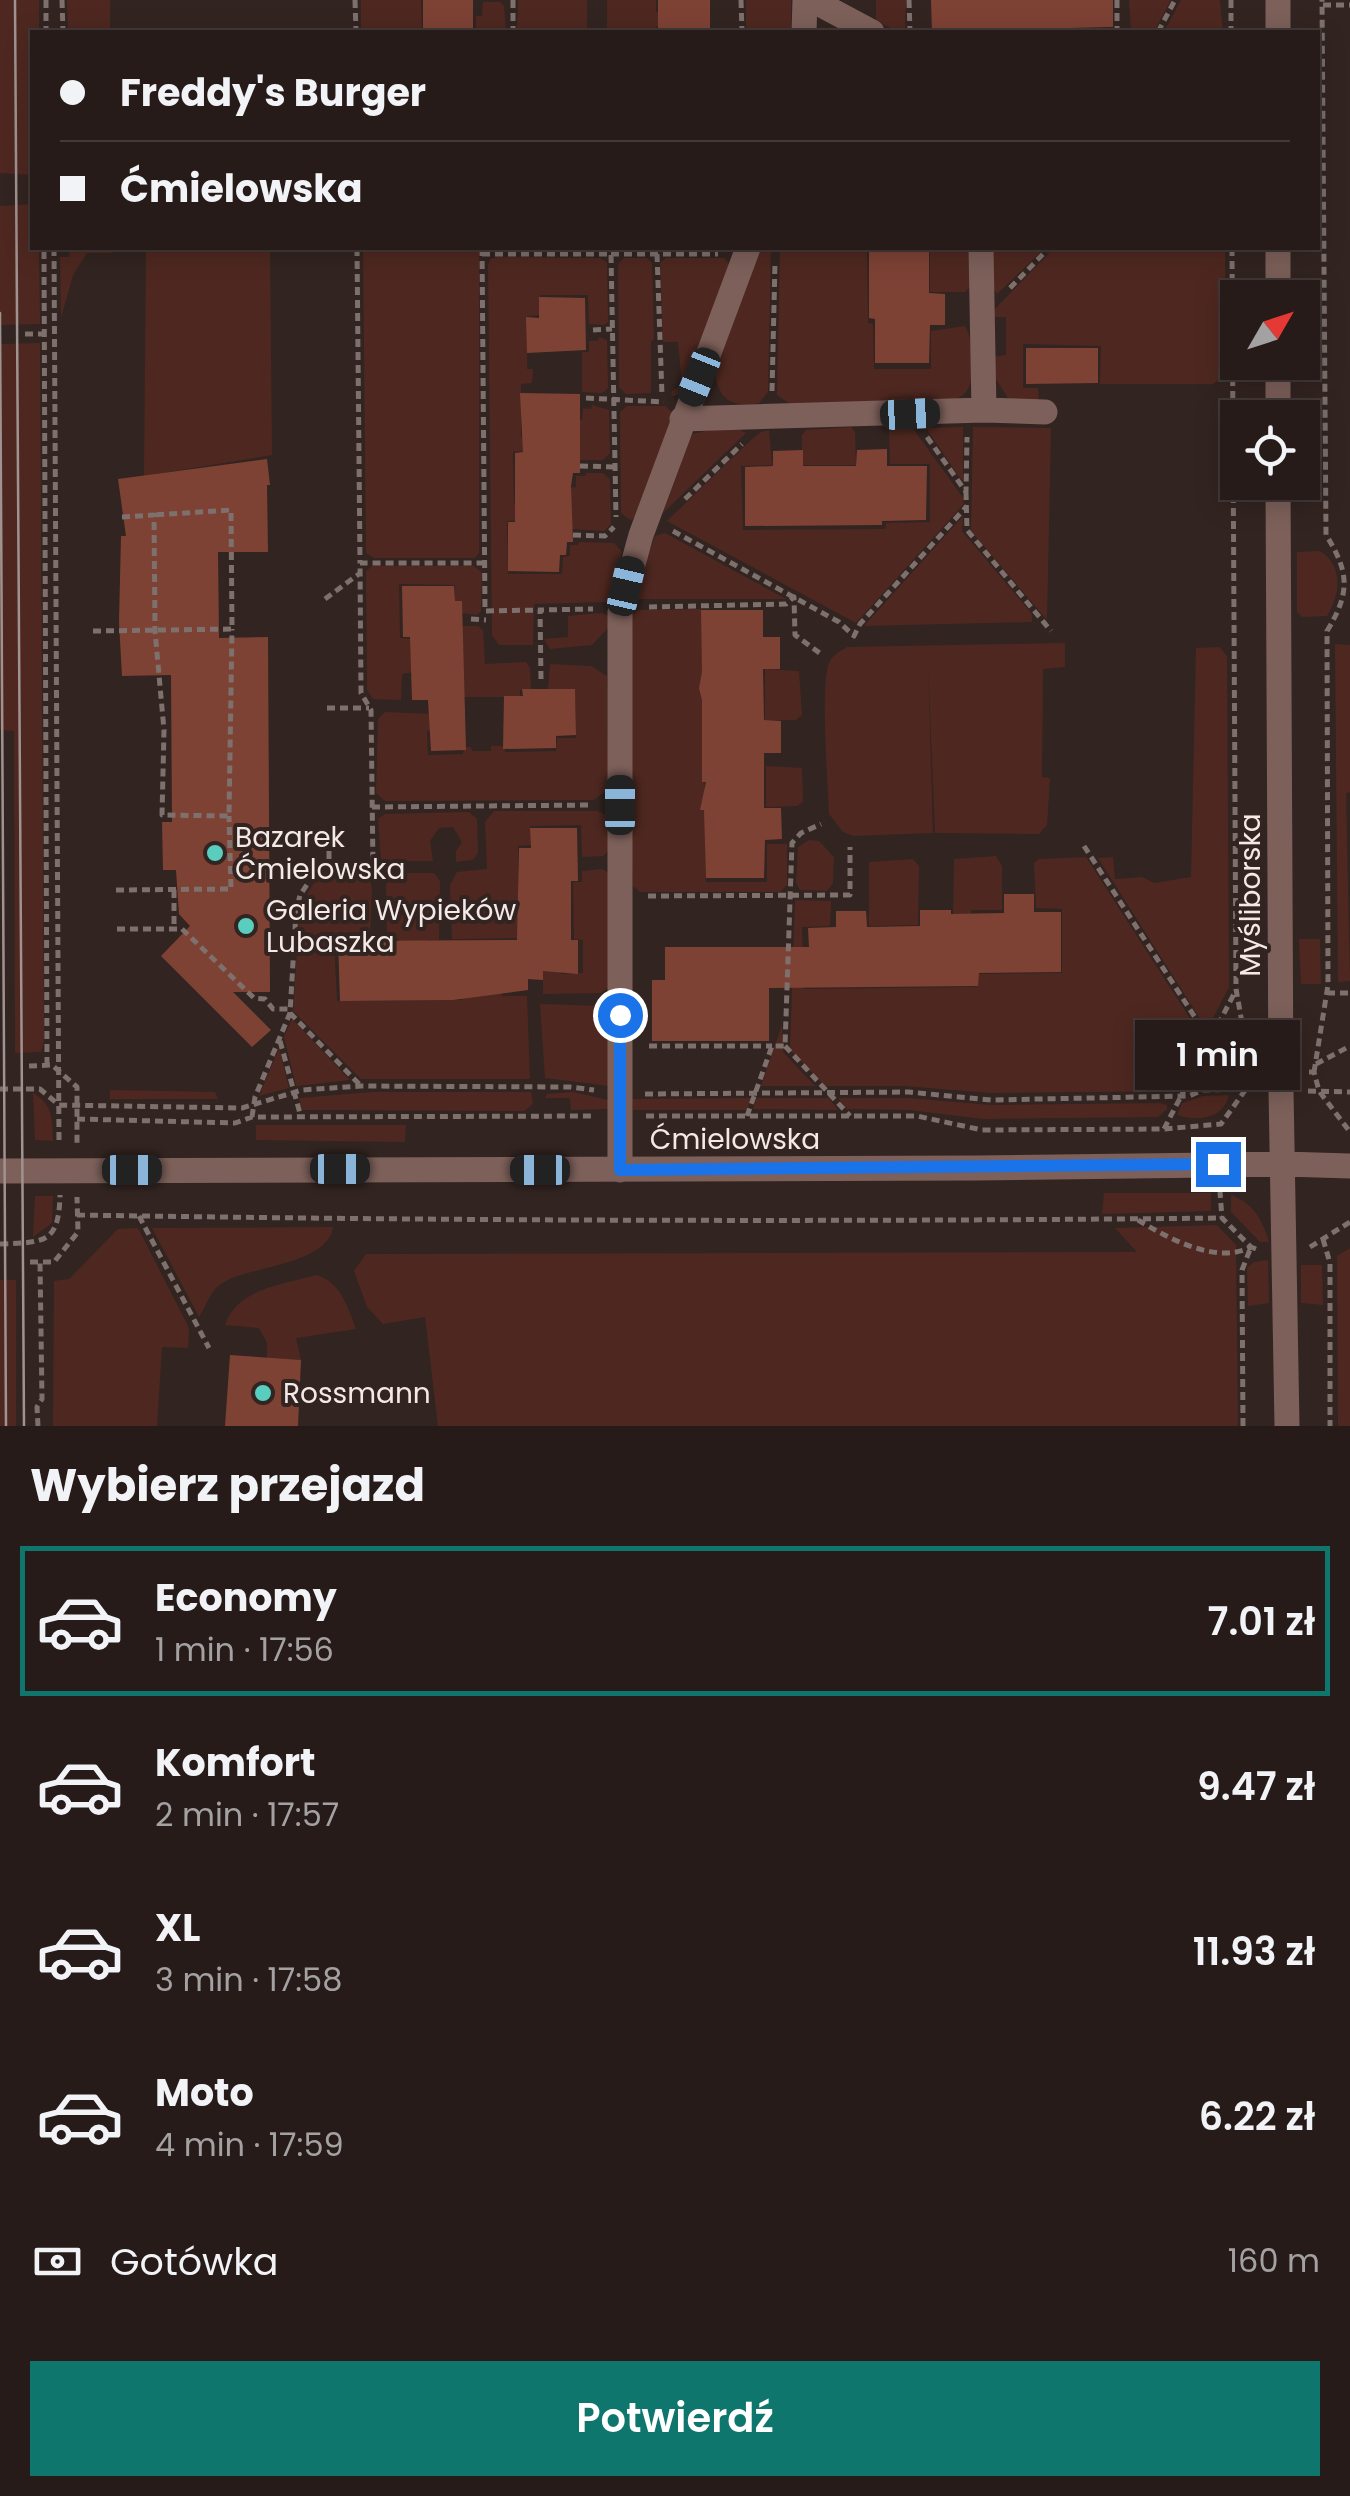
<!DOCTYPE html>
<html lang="pl">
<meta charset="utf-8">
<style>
body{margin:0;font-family:Poppins,sans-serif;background:#2e2422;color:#f1f3f6;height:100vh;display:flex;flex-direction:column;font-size:38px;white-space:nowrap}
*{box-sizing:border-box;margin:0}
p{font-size:32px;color:#a4a1a2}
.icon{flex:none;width:55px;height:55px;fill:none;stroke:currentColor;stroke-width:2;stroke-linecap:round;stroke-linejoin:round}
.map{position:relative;height:1426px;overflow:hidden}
.drawer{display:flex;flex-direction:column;background:#261b19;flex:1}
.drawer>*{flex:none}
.top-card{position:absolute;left:30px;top:30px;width:1290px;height:220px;border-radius:0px;box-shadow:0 5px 25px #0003,0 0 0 2px #423938;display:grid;align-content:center;height:220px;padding:0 30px;background:#261b19}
.needle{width:65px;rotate:51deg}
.controls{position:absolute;left:1220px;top:280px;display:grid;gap:20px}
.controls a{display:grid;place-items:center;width:100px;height:100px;border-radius:0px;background:#261b19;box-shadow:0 5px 25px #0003,0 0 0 2px #423938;font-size:50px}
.end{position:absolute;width:45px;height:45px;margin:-22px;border:12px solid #1a73e8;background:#fff;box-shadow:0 0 0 5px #fff}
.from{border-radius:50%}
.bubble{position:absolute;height:70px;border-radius:0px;background:#261b19;box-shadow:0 5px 25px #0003,0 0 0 2px #423938;font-size:32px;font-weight:600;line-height:70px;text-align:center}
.car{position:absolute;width:30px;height:60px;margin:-30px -15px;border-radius:12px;box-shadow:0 0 8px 2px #0007;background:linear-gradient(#222 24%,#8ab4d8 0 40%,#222 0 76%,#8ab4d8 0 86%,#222 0)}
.top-card b{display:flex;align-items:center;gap:35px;height:95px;font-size:38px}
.top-card b+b{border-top:2px solid #423938}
.top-card i{width:25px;height:25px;background:#f1f3f6}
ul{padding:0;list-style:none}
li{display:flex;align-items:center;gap:30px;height:150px;margin:0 20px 15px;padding:0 10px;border:5px solid transparent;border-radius:0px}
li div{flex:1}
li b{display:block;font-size:38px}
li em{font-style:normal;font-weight:600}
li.on{border-color:#0f766e}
li>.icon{width:90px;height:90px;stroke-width:1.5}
h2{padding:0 30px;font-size:45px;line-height:120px}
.pay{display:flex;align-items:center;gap:25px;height:110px;padding:0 30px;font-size:38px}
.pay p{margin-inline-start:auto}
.button{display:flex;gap:20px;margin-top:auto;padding:20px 30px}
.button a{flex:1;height:115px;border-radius:0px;background:#0f766e;color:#fff;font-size:40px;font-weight:600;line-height:115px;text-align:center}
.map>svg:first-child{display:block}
</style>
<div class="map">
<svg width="1350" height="1426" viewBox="0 0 1350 1426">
<rect width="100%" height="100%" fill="#322421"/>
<path fill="#4e2820" d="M0 0H39V32H32V175L0 173Z
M67 0H110V32H68Z
M361 0H421L422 32H361Z
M518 0H587V32H517Z
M607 0H656V12H662V26L656 27V32H607Z
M746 0H791V32H746Z
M876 0H906L905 32H899L876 21Z
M1129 0H1171L1154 32H1131Z
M1181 0H1220L1223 32H1164Z
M483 2H500L504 6 506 32H476V16H482Z
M32 204V248H39L40 324 0 325V206Z
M70 248H115L111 253H87L73 275 61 318 60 257H69Z
M146 248H270L272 455 144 476Z
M363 248H479V553L475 558H374L366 553Z
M759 248H771L768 392 759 403C730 408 716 398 715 368Z
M780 248H867L868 323 873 324 874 369H931V331L965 326C973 339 977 379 966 392 963 396 956 399 951 401L790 404 777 395Z
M930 248H971V286L965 292H930Z
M993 248H1045L997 294 993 288Z
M1054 248H1225L1226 374 1213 384H1100L1101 346 1023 344V388H1038L1039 403 1008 398 996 379 993 357 1006 355V317H994L993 311Z
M497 257 600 258 607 262 608 322 604 325 589 324 588 295H540V315L527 316V369H533L532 383 521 384V437H527V451L513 452 514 503 520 504V520L507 521 508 574H562L563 557 570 556V545H578L579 542 614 543 622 552 610 606 606 602 534 604 533 645H499L492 635 488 265 490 259Z
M624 258H647L652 263 654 340 651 341V393L626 394 619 387 618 264Z
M666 258H724L730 265 683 392 674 396 671 395 672 391 682 385 678 342H663L660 263Z
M599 337 607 340 608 388 602 393 582 392V352H589V341H598Z
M40 343 44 1041 41 1052 15 1053 14 731 0 730V344Z
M592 405 609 410 610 453 603 460H576V420H582L583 408 591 409Z
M627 406H665L674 414 636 517 630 520 621 513 620 412Z
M851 427 855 432 856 465H802V435L806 430Z
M912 427 964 499 963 505 856 623 667 521 751 440 761 432 769 430 772 465 741 466 743 530 885 529 886 523 930 522V464H890L889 430Z
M963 427V479L962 481 926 428Z
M973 427 1051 428 1047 620 971 531Z
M713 429H737L746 433 663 513 690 438 693 434Z
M586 473H603L610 479 611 524 604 531 570 529 569 488 576 487V476H585Z
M963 516 962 531 1032 614V622L864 626Z
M665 533 786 599H635L634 595 655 536Z
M1320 551C1344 566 1340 595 1327 616L1302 617 1297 612V552Z
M372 566H474L482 573 481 611 477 615 462 613 455 601V585L399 584 400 638 413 639V672L402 674 401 700 373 699 367 690 366 571Z
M702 609 706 882H767V844H787V885L780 892H640L633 886 630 831V617L638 610Z
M601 613 609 616 608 628 592 645 550 649 544 639 568 637V616Z
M462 626H478L483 630 485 664 526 662 530 668 531 689 520 690V697H463Z
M1065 643V667L1043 669 1042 777 1050 778 1047 825 1039 834 935 833 928 663 933 833 853 836 843 832 829 814C828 786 820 684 829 663 832 655 841 651 847 647Z
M1335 644 1350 645V792L1346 793 1350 981 1338 982Z
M1220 647 1227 656 1229 987 1209 1026 1204 1025 1098 858 1113 857 1115 879 1142 877 1154 883 1191 877 1196 648Z
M550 664 591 666 607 676 608 789 594 800 385 801 376 793 378 719 385 712 433 714V730L427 731 428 755 463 754 464 747H471L472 751H491V746H504L505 752 556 751 557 738H576L575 690 548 689Z
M765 669 799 671 802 715 796 720H765Z
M766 766 802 768 803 802 797 806 766 807Z
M494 811H597L608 816V851L603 856 582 857 581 825 530 826 531 845 518 846V916L525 938 452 939 450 885 457 872 487 869 485 822Z
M469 812 477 819 478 853 473 860 456 862V851L462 842 453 827 439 828 430 841 433 861H381L378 819 385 814Z
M809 840 819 841 834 857 833 883 827 891 800 890 796 883 798 847Z
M996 856 1002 866V910H971L972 924H953L954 859Z
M1086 857 1202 1037 1176 1091 990 1093 904 1086H825L790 1050 795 900 831 901 830 926 802 927 804 989 977 987V974L1062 973V909L1036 908 1034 863 1039 859Z
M913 859 919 866 918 925 869 926V862Z
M602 869 609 873 610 986 601 993 543 994V968H560L561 974 583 973V940L574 939 573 882H582V871Z
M320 872 368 873 372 888 370 939 334 940 337 1001 462 1000 463 988 501 987 502 996H527L530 1079H361L293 1011 300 907Z
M393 873H434L440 881 439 940H427V946L399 947V939H387L386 880Z
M1299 939H1320L1321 984H1301Z
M540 1004 604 1006 609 1011V1086L545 1078Z
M292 1019 350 1080 296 1086 284 1037Z
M1221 1023 1230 1026V1083C1218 1091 1202 1084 1188 1091Z
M782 1025 783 1052 815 1086H761Z
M279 1048 289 1088 259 1096Z
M110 1090 215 1092 218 1099H110Z
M373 1092H531L533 1104 524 1111 302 1110 299 1098Z
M573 1092 609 1100V1109L571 1110 570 1098H545L547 1094Z
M33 1093C54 1105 52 1120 53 1141L35 1140Z
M1229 1095C1223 1119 1199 1122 1177 1115L1182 1103 1203 1096Z
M751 1098 747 1110H633L632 1099Z
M757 1098H829L838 1110 753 1109Z
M838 1098H909L990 1105 1160 1103 1167 1105V1109L1158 1117 983 1119 909 1110 847 1109Z
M256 1125H406L405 1142 256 1140Z
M1104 1193H1211V1211L1102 1214Z
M1231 1195C1254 1203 1263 1221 1269 1242H1260L1231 1212Z
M35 1196H53L52 1223 33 1237Z
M1217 1225 1236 1245 1238 1426H438L425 1317 383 1324 367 1307 354 1271 366 1254 1137 1252 1115 1228Z
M333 1227C328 1264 253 1266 226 1281 209 1290 208 1304 199 1317L152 1228Z
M138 1228 189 1328 188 1348 162 1347 157 1426H53L54 1281 69 1279 118 1229Z
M1350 1248V1426H1338L1337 1256Z
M1268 1260 1269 1303 1248 1306 1247 1268 1254 1262Z
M1301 1265H1322L1323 1305 1301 1303Z
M316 1275C340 1281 348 1307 356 1329L296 1338 301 1360 267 1358V1343L259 1328 225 1325C237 1288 283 1285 316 1275Z
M0 1280H16V1426H0Z"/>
<path fill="#7e4235" d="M423 0H473V32H423Z
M658 0H710V32H658Z
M931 0H1113V27L1069 28 1068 32H932Z
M869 248H929V293L945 294V325H930L929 363H875V319L869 318Z
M539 297 585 298 586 350 527 353 526 317 539 318Z
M1026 348H1098V383L1026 384Z
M520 393 580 394V473H573L571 486 573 542H567L566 555H560L559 572 508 571V522H515V453L523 452Z
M887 449V466H927L926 520 882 521V525L745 526V467L773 466V451L803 450V466H856L857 450Z
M267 459 270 485H267L268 552H218L219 638 268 637 270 992H233L271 1030 252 1047 161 956 190 926 179 914 176 870H163L162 822H172L171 675 122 676 119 622 121 536H126L118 479Z
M402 586H454L455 601H462L466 750 431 751 428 700H412L410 637H403Z
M701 610H763V637H780V669H763L764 720 781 721V753H764V808H781L782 839 765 840 764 878H706L704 810H700L706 782H702V700L699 688 702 672Z
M522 689H575L576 735 556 736V748L503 749 504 696H523Z
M530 828H577L578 881H571V940H578V974L543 971V980L528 979V990L453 1000 340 1001 338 941 517 940 519 848H531Z
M1004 894H1034V912H1061V972L979 973 978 986 769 988V1041H652V980H665V947H809L808 928 836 927V911H866L867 927 920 926V910H951V914L1004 913Z
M230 1355 301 1360 298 1426H225Z"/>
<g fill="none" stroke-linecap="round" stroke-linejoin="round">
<path stroke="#7d706d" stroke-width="5" stroke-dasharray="8 5" stroke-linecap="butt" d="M46 0V32
M62 0 63 32
M355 0 356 32
M513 0V32
M741 0 742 32
M909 0 910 32
M1117 0V32
M1231 0V32
M1323 5H1350
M1158 32 1175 0
M54 248 59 1144
M357 248 360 563
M482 248 485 611 540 610
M1232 248 1236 989 1251 1073
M482 254H611L616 517
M611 254H718
M657 254 662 396
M1010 288 1049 248
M593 330 612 329
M25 334H44
M772 391 775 262
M586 398 664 402
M927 437 966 492 967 437
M580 466 615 467
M966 492 967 530 1051 631
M685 499 742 444
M122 517 154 515 155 631 164 730 162 815 229 816 232 629
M673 531 839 622 854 636 860 624 967 506
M573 535 605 536 614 527
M325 599 359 574
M649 607 786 604 794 597 795 635 821 654
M471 619 486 620
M93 631 232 629 231 510 154 515
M541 679 540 610 593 609
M327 708H369
M372 807 591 805
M1084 846 1209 1039
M329 851V867
M116 890 231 889 229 816
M174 890V929
M648 896 850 895V847
M117 929H182L254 998 265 999 273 1009H290
M1327 993H1350
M290 1013 361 1086
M280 1041 301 1117
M649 1046H772
M785 1046 850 1116
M1316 1064 1350 1046
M47 1065 44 249 65 248
M29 1066 52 1065 77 1087V1143
M1309 1072H1314L1319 1091 1350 1132
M1314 1072 1328 985 1327 631C1350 593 1350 573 1326 535L1322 0
M0 1089H40L59 1105 242 1108 302 1090 361 1086 570 1087 594 1090
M1308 1091 1350 1092
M645 1094 909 1092 991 1100 1189 1096 1203 1090 1252 1089
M646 1116H917L982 1130 1164 1129 1221 1124 1246 1089 1253 1073
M747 1116 772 1046H785L792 843 801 833 821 824
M252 1117 255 1097 290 1013 296 912 300 895 319 867H373L371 710 361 693 360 563H484
M77 1119 235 1123 252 1117 595 1116
M1164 1129 1235 992
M77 1215C459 1221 840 1222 1222 1218
M139 1216 209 1348
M1138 1220C1168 1238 1216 1265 1251 1247L1222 1218 1220 1192
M1323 1239 1330 1263V1426
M0 1244C43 1242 59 1245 60 1195
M1310 1247 1350 1222
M30 1262H54L78 1232 77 1197
M38 1426 37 1407 42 1399 40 1262
M1243 1426 1242 1270 1251 1247 1256 1249"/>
<path stroke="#7d605a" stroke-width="25" d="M812 0 872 32
M1278 0V32
M804 32 805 0
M1278 248V298
M1278 362V418
M984 410 1045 412
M682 419 984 410 981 248
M1278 482 1281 1090 1287 1426
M620 1170V612L641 535 748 248
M0 1171 977 1168 1284 1164 1350 1166"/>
<path stroke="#9f9391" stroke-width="2.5" d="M15 0 24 1426
M0 313 6 1426"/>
</g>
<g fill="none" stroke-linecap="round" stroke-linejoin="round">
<path stroke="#1a73e8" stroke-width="12" d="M620 1015V1170L1218 1164"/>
</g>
<g fill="#59cebe" stroke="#322421" stroke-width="4">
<circle cx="215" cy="853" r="10"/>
<circle cx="246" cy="926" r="10"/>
<circle cx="263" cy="1393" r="10"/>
</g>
<g text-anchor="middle" stroke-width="8" stroke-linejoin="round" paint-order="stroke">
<g font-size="28" fill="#f3e9e7" stroke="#322421" text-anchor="start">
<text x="235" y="847">Bazarek<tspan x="235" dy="32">Ćmielowska</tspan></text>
<text x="266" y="920">Galeria Wypieków<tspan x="266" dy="32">Lubaszka</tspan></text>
<text x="283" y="1403">Rossmann</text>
</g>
<g font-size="28" fill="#f3e9e7" stroke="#322421">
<text transform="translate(1250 895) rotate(-90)" y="10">Myśliborska</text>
<text x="735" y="1149">Ćmielowska</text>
</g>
</g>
</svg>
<div class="controls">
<a><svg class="needle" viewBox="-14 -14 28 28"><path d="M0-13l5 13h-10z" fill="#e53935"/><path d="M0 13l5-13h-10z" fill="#a4a1a2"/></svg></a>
<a><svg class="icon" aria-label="locate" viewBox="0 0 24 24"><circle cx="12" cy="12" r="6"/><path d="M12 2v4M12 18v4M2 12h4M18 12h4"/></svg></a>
</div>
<i class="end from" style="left:620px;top:1015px"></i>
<i class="end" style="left:1218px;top:1164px"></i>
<div class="bubble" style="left:1135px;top:1020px;width:165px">1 min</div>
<i class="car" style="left:699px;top:377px;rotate:202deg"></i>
<i class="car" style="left:910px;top:414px;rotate:87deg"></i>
<i class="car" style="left:626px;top:586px;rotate:13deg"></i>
<i class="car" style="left:620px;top:805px;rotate:0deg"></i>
<i class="car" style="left:340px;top:1169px;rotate:90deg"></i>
<i class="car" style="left:132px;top:1170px;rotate:90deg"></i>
<i class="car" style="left:540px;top:1170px;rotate:270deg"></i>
<div class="top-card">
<b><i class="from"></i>Freddy's Burger</b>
<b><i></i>Ćmielowska</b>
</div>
</div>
<section class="drawer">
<h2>Wybierz przejazd</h2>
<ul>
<li class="on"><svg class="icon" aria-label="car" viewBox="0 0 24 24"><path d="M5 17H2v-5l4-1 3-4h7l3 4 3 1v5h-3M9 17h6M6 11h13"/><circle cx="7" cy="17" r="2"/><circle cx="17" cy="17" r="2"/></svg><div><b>Economy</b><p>1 min · 17:56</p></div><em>7.01 zł</em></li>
<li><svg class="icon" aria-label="car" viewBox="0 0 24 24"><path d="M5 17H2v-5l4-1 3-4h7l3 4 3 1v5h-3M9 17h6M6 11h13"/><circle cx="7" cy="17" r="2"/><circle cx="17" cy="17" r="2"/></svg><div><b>Komfort</b><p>2 min · 17:57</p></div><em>9.47 zł</em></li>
<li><svg class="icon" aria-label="car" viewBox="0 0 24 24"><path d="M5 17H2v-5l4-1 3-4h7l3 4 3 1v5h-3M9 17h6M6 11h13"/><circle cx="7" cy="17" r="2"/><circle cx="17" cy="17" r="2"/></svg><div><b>XL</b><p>3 min · 17:58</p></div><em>11.93 zł</em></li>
<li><svg class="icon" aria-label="car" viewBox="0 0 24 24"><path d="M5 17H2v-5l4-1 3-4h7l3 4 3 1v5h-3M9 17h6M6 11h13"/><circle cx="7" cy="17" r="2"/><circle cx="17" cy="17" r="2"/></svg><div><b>Moto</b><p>4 min · 17:59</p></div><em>6.22 zł</em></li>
</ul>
<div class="pay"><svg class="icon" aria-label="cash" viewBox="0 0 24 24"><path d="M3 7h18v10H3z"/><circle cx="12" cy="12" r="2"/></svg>Gotówka<p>160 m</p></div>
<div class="button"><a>Potwierdź</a></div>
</section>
